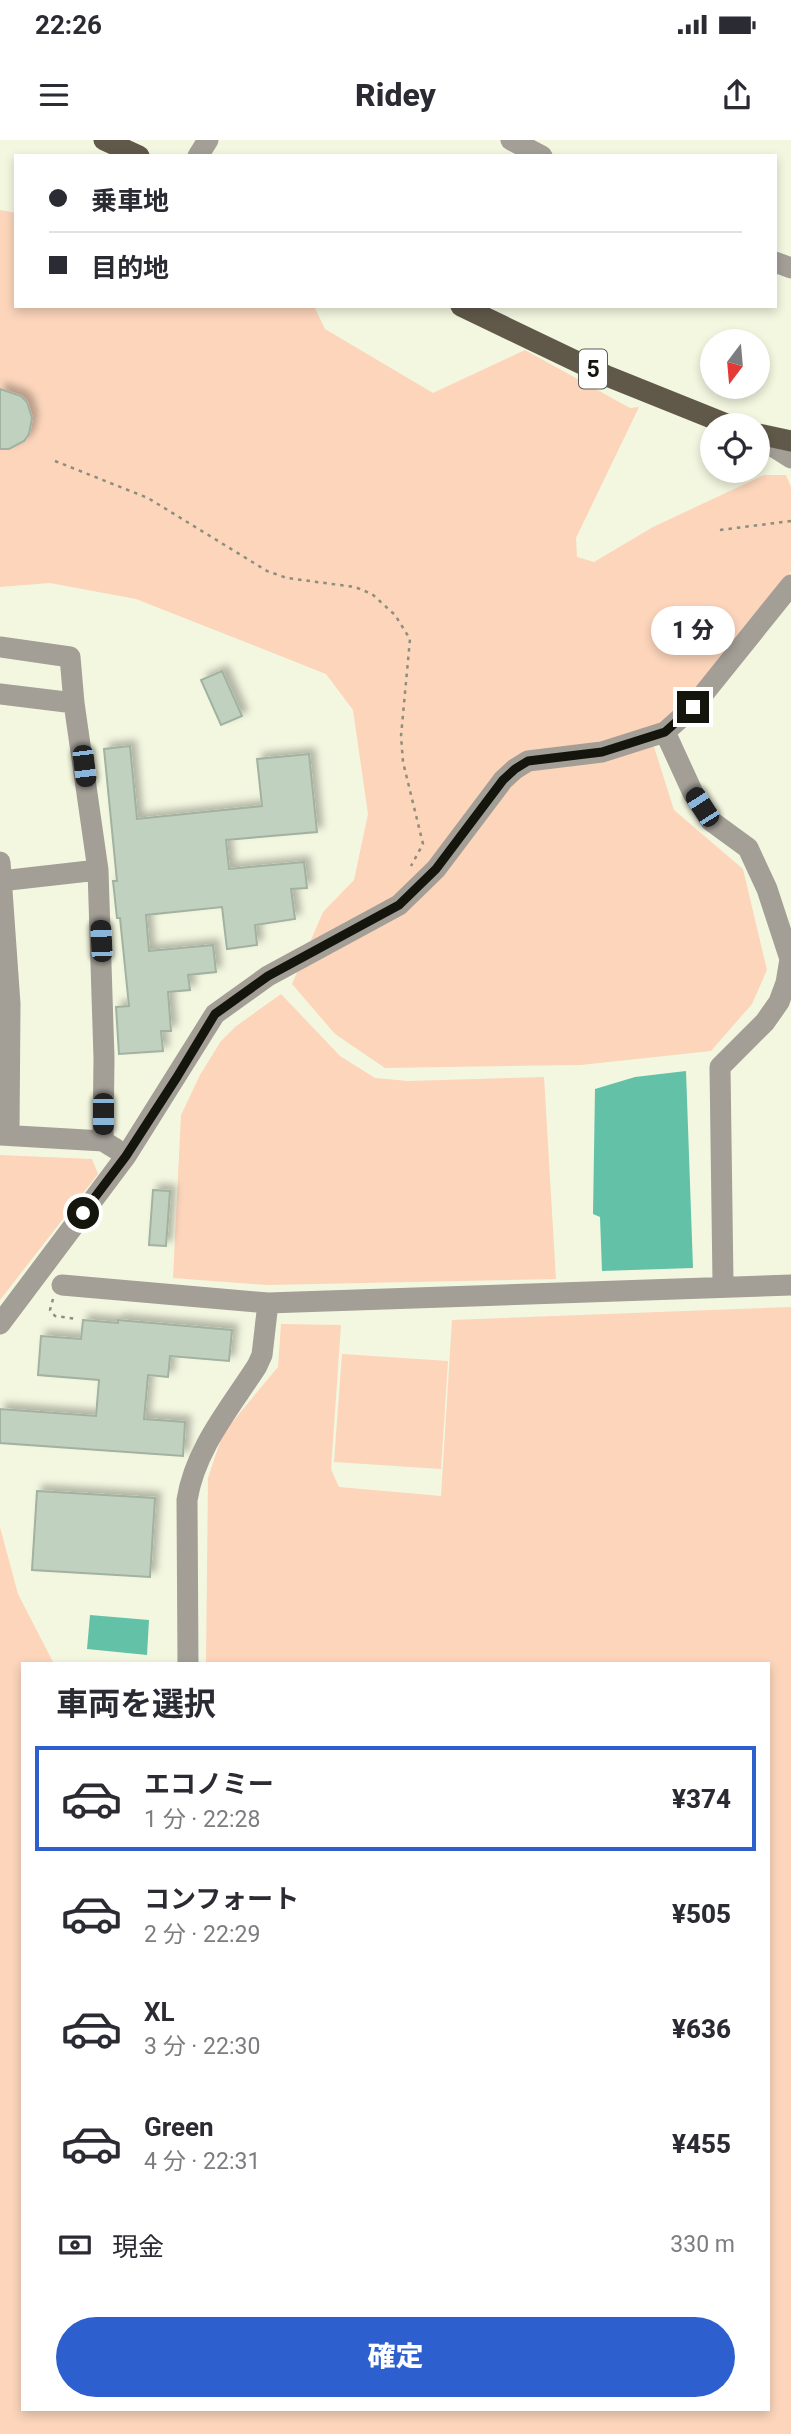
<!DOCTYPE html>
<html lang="ja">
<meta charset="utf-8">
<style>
body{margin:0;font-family:Roboto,"Noto Sans JP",sans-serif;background:#f7f7f7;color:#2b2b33;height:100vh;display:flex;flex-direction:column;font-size:26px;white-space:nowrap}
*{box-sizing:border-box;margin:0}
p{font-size:23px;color:#7c7c81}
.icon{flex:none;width:38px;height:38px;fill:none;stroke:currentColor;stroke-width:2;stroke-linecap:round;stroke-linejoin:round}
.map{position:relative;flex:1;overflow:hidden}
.sheet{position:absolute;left:21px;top:1522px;width:749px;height:749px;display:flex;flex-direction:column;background:#fff;border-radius:0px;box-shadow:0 4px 10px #0003}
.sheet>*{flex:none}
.hud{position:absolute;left:14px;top:14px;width:763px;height:154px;border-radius:0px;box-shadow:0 4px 10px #0003;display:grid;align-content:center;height:154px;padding:0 35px;background:#fff}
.needle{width:46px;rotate:196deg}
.tools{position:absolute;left:700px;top:189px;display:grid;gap:14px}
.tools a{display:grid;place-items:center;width:70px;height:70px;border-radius:50%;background:#fff;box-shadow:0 4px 10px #0003;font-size:35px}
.end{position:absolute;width:32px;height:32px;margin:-16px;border:9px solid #14150d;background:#fff;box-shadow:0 0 0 4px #fff}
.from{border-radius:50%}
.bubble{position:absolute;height:49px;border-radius:24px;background:#fff;box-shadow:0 4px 10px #0003;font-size:23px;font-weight:800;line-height:49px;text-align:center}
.car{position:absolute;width:21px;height:42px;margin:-21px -10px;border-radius:9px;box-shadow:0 0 5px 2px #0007;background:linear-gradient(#222 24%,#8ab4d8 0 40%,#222 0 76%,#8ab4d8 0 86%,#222 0)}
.hud b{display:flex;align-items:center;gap:24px;height:66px;font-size:26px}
.hud b+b{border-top:2px solid #e1e1e2}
.hud i{width:18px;height:18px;background:#2b2b33}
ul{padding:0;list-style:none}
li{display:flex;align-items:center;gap:21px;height:105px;margin:0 14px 10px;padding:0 21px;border:4px solid transparent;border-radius:0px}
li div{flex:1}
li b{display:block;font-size:26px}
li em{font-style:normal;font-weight:800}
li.selected{border-color:#2d60ce}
li>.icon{width:63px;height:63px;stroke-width:1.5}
h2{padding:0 35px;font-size:32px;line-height:84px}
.pay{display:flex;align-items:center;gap:18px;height:77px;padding:0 35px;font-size:26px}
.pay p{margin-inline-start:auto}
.cta{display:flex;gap:14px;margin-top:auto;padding:14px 35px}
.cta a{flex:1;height:80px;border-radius:42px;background:#2d60ce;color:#fff;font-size:28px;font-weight:800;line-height:80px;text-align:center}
.status{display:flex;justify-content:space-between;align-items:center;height:49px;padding:0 35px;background:#fff;direction:ltr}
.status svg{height:19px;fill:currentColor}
header{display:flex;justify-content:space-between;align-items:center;height:91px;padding:0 35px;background:#fff;font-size:32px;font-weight:800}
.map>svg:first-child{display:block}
</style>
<div class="status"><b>22:26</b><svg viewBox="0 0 49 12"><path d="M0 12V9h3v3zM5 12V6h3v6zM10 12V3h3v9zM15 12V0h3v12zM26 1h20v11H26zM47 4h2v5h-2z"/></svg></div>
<header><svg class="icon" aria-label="menu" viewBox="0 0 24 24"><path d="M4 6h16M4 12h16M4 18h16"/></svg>Ridey<svg class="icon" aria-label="share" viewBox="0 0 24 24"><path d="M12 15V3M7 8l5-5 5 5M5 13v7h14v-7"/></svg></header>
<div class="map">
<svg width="791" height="2294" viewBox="0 0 791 2294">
<defs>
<filter id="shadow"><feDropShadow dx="5.5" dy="-5.5" stdDeviation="3.5" flood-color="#0004"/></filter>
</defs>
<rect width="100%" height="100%" fill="#f3f7e0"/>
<path fill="#fcd5bb" d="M0 70 16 73V166H314L325 189 433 253 525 210 630 268 639 267 576 398 577 417 594 422 653 387 764 335H786L791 347V432L681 567 649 591 674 670 743 729 767 830 752 864 711 911 581 925 385 928 335 894 292 844 323 772 354 740 368 674 353 570 326 534 136 459 50 443 0 447Z
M281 854 340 916 375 938 408 941 544 937 556 1139 267 1145 173 1138 181 975 200 935 221 901 235 887Z
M0 1015 92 1019 98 1034 0 1160Z
M791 1167V2294H0V1387L18 1454 54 1524H23V2270H768V1524H206L208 1338 223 1293 278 1227 281 1184 341 1185 331 1329 339 1347 441 1356 452 1180Z
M342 1214 448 1221 441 1329 334 1322Z"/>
<path fill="#63c1a8" d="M686 931 693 1128 602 1131 600 1077 593 1074 595 949 635 937Z
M90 1475 149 1480 147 1515 87 1509Z"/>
<path fill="#c0d1bf" stroke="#a2b2a1" stroke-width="2" filter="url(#shadow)" d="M0 249 21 256 27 262 32 278 29 294 24 301 9 309H0Z
M222 531 242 576 221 585 201 540Z
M130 606 137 679 262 666 257 619 309 614 317 692 226 700 229 729 304 722 307 748 291 749 295 779 255 785 257 805 227 809 222 767 146 775 149 811 213 805 216 832 188 835 190 850 168 852 171 891H161L163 911 119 914 116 867 129 866 120 778H117L113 741H117L104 609Z
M153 1050 170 1051 166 1106 149 1105Z
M83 1180 118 1183V1180L232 1190 229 1221 170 1216 168 1237 148 1235 144 1279 185 1282 183 1316 0 1303V1269L96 1276 99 1240 38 1235 41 1196 81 1199Z
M37 1351 155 1358 150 1437 32 1430Z"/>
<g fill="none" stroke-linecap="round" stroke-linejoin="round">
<path stroke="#8c8e7e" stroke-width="2.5" stroke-dasharray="3.5 5" stroke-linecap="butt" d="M55 321 148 358 267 431 287 438 355 447 372 454 395 475 410 499 401 596 403 622 423 704 411 726
M720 390 791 381
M53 1159 50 1170 55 1176 77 1179"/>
<path stroke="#a39e96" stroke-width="21" d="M511 0 542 16
M198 16 208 0
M775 122 791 128
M758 297 791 318
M0 507 70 517 74 563
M0 554 74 563 98 730 104 918 103 1001
M665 592 693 653 711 681 748 708 767 749 790 819 786 843 779 862 765 882 720 927 723 1143 727 1147
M0 722 10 864 9 995
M0 741 98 730
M0 995 103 1001 116 1009
M62 1145 268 1163 791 1145
M0 1184 126 1016 215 874 268 836 399 765 436 729 503 640 515 629 528 621 602 612 665 592 693 567 791 445
M188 1524 187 1360C195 1309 230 1268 257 1226L262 1215 268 1163"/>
<path stroke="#60594a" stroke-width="21" d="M104 0 139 16
M461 166 607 236 729 285
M758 294 791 301"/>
</g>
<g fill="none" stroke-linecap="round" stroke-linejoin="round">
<path stroke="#14150d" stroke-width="9" d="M83 1073 126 1016 177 937 215 874 268 836 399 765 436 729 503 640 515 629 528 621 602 612 665 592 693 567"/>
</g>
<g text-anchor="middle" stroke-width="6" stroke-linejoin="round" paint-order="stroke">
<rect fill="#fff" stroke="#5a5b56" stroke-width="2" x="579" y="209.5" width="28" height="39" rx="5"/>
<g font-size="23" font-weight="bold" fill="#14150d">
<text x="593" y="237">5</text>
</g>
</g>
</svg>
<div class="tools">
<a><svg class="needle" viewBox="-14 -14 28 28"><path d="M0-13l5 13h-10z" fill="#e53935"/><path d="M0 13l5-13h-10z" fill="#7c7c81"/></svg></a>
<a><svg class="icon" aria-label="locate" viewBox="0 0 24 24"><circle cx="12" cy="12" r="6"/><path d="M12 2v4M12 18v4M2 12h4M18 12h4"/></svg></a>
</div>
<i class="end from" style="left:83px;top:1073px"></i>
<i class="end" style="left:693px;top:567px"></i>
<div class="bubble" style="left:651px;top:466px;width:84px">1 分</div>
<i class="car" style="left:84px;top:626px;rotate:173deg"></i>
<i class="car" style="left:702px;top:667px;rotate:327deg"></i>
<i class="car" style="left:101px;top:801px;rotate:357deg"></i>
<i class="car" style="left:103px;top:974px;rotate:180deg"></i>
<div class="hud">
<b><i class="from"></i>乗車地</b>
<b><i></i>目的地</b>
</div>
<section class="sheet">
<h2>車両を選択</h2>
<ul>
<li class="selected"><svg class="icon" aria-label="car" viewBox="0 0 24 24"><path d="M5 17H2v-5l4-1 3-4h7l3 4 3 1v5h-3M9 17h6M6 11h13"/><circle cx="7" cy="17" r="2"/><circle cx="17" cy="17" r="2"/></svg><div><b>エコノミー</b><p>1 分 · 22:28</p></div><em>¥374</em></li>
<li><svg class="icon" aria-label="car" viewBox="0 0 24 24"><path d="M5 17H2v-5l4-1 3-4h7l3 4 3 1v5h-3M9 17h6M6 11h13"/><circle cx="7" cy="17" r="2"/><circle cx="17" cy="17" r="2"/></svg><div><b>コンフォート</b><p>2 分 · 22:29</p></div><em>¥505</em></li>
<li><svg class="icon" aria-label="car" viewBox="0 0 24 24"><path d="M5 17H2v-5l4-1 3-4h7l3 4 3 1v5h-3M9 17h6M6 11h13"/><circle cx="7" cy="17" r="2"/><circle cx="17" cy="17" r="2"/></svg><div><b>XL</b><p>3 分 · 22:30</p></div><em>¥636</em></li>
<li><svg class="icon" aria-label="car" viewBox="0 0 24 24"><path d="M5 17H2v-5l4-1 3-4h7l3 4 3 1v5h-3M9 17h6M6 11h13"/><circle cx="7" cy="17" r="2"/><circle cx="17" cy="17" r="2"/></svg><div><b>Green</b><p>4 分 · 22:31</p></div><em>¥455</em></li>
</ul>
<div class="pay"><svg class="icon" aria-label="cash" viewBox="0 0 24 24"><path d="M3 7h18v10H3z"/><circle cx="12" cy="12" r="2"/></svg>現金<p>330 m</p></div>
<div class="cta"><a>確定</a></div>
</section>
</div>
